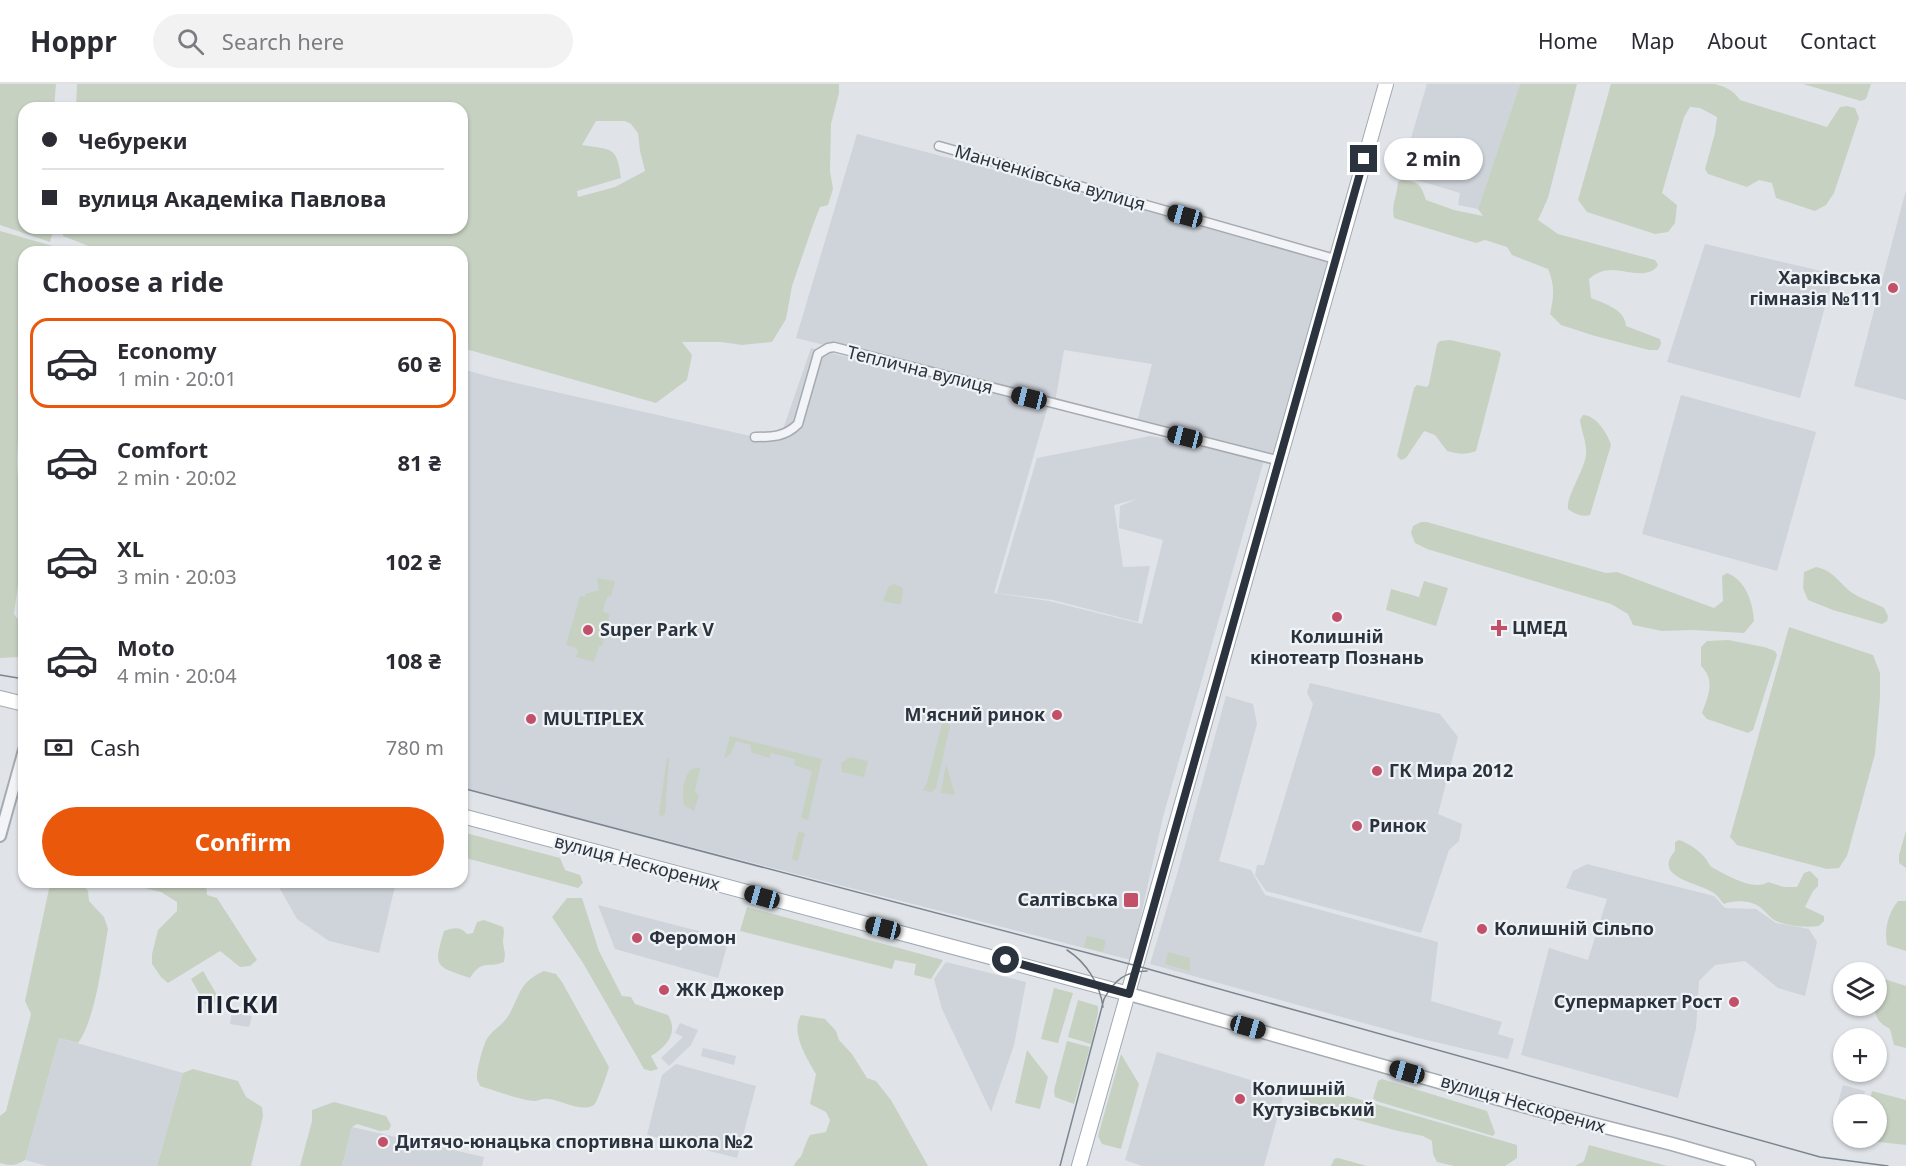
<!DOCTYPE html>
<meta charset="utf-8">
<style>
body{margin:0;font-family:"Noto Sans",sans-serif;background:#f2f2f3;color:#2b2b33;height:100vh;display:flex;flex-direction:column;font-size:22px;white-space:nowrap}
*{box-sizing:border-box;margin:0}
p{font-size:20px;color:#7c7c81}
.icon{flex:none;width:33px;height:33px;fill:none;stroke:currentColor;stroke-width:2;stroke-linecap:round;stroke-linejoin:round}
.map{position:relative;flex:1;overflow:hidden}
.sheet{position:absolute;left:18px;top:162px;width:450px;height:642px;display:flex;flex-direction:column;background:#fff;border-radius:18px;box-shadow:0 2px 4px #0004}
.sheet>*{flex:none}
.top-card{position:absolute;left:18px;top:18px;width:450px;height:132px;border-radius:18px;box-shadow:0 2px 4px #0004;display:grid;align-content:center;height:132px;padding:0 24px;background:#fff}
.tools{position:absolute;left:1833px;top:878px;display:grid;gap:12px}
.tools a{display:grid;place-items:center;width:54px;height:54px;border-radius:50%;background:#fff;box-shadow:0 2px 4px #0004;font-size:30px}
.end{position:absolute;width:27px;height:27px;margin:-14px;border:8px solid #2a333e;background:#fff;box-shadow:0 0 0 3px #fff}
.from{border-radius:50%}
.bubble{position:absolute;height:42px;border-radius:21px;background:#fff;box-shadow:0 2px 4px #0004;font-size:20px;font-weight:700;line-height:42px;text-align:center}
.car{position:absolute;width:18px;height:36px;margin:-18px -9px;border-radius:8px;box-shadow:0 0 4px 2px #0007;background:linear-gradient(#222 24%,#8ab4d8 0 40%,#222 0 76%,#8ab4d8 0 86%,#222 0)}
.top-card b{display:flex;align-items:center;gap:21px;height:57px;font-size:22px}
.top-card b+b{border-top:2px solid #e1e1e2}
.top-card i{width:15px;height:15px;background:#2b2b33}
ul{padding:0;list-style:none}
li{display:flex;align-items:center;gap:18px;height:90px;margin:0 12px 9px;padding:0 12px;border:3px solid transparent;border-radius:18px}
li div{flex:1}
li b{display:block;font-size:22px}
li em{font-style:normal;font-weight:700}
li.current{border-color:#ea580c}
li>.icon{width:54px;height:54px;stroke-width:1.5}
h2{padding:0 24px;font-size:27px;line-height:72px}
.pay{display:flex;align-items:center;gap:15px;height:66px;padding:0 24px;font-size:22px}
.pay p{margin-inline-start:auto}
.action{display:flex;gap:12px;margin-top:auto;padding:12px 24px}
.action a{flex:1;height:69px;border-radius:36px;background:#ea580c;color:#fff;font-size:24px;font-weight:700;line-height:69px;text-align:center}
header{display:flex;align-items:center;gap:36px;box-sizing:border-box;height:84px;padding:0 30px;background:#fff;border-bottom:2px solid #e1e1e2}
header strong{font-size:28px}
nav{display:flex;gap:33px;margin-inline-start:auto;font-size:21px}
.search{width:420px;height:54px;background:#f2f2f3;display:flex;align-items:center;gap:15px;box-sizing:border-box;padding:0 21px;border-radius:33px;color:#7c7c81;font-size:22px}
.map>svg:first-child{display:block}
</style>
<header>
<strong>Hoppr</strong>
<div class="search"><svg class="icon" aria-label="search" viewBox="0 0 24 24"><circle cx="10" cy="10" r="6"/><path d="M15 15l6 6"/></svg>Search here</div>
<nav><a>Home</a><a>Map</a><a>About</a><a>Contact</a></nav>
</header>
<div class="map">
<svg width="1906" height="1082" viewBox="0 0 1906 1082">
<rect width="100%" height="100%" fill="#e0e4e8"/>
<path fill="#cfd3da" d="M1427 0H1520L1478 125 1458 121 1460 109 1400 91Z
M857 50 1329 173 1274 372 1137 338 1152 280 1064 266 1055 318 796 254Z
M1906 106V316L1854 302Z
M1705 160 1834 190 1800 314 1667 278Z
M811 264 1048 322 994 509 1049 517 1142 540 1163 456 1119 444 1120 422 1137 415 1114 421 1123 483 1150 482 1138 538 1053 516 997 509 1037 374 1150 352 1185 358 1264 376 1163 733 1131 876 462 704V285L494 294 755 353 781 351Z
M1681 311 1816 348 1777 487 1642 450Z
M1310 599 1440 630 1458 653 1438 730 1462 740 1459 757 1449 766 1421 849 1266 807 1255 791 1257 781H1264L1313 620 1307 609Z
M1226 612 1253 620 1257 640 1219 777 1251 786 1265 811 1438 858 1431 917 1502 938 1498 950 1514 955 1508 975 1418 954 1150 880 1178 787Z
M1587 780 1714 812 1725 824 1756 825 1776 839 1809 845 1817 858 1805 912 1778 904 1745 877 1715 881 1699 897 1696 945 1678 1014 1521 971 1549 864 1588 876 1607 815 1566 804 1573 787Z
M276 798H396L379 869 329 857 297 835Z
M598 821 729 855 718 894 615 865Z
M946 878 1026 898 1014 961 991 1028 942 925 934 895Z
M232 928 252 932 249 943 230 940Z
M680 939 698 946 691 961 669 982 661 974 683 953 675 949Z
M59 954 183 989 157 1082H47L25 1076Z
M703 964 736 972 734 981 701 972Z
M1157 968 1285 1006 1264 1082H1142L1125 1076Z
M676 980 756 1002 737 1074 647 1051 662 991Z
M1843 1001 1865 1007 1862 1020H1844L1843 1042 1832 1039Z
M352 1043 484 1073 482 1082H342Z"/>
<path fill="#c7d1c2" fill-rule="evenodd" d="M0 0H56L54 24H24V144H54L50 158 0 141Z
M77 0H839V9L831 40 830 87 833 105 828 121 820 123 813 141 792 202 786 235 772 258 742 261 721 258H682L692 271 687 296 656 319 462 264V168H104L63 152V144H462V24H76ZM596 37H625L631 40 638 49 640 67 645 87 615 103 578 113 577 107 621 94C617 61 611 66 582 61Z
M1520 0H1577L1548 114 1538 136 1558 150 1655 176 1658 181C1649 196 1626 186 1612 186 1603 186 1596 189 1589 195L1591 214C1605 220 1625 225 1626 242L1660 255 1661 260 1658 266H1649L1595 252 1561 241 1550 230C1554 213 1555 201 1548 185L1512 171 1507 163 1485 156 1476 159 1394 134C1391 120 1397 113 1398 98L1401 96C1419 97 1421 101 1426 116L1454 126 1483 132 1478 125Z
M1611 0H1715C1726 3 1733 6 1740 16L1827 43 1840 23 1847 22 1855 24 1859 34 1834 109 1826 121 1815 127 1776 114 1772 99 1759 96 1747 103 1708 90 1705 85 1715 49 1717 33 1700 24 1690 23 1684 33 1662 109 1677 121 1675 139 1668 148 1655 150 1587 128 1578 116Z
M1803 0H1871L1866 15 1861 17Z
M0 147 74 168H24V253L22 261 17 377 22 470 14 530 24 544V567L19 573 0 574Z
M1450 256 1499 267 1501 270 1476 367C1465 371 1458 370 1447 367L1435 351 1424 347 1406 374 1401 376 1397 372 1414 304 1417 301 1427 303 1429 300 1437 260 1440 257Z
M1583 331C1596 331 1608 350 1611 361L1590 431C1581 433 1575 430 1568 425 1566 412 1585 386 1586 370 1587 359 1581 346 1580 336Z
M1421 438H1427L1606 489 1617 488 1714 524 1723 517 1722 492 1727 489C1746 496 1753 519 1754 537L1744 549 1693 546 1662 547 1633 541 1628 530 1611 520 1427 465 1415 459 1411 449 1413 442Z
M1816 483C1834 486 1840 501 1854 510 1861 515 1876 519 1884 524L1888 532 1887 537 1882 540 1833 526 1808 516 1803 504 1804 488Z
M597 494 615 497 611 512 607 513 603 526 604 528 610 530 602 562H599L594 578 576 573 578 567 576 564 566 561 580 512 585 513 586 510 599 506Z
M1424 497 1448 504 1436 542 1386 526 1391 505 1419 513Z
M895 500 903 504 901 521 883 517 889 502Z
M1789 543 1873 571 1880 589V614L1875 670 1847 772 1839 784 1827 785 1737 761 1730 753Z
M1728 556 1764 563 1775 567 1777 571 1753 646 1748 649 1707 635 1702 629C1708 611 1716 597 1701 582V563L1707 557Z
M944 632 950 642 936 704 931 708 923 706 927 699Z
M730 652 822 675 808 736 801 734 812 687 794 681 795 675 771 669 769 674 751 668V661L736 657 731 669 724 675Z
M850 673 868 677 864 693 842 688 841 679Z
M667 674H669L665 730 661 733 659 730Z
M946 680 955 711 941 709Z
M697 684H700L695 708 699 711 694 727 684 721C682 714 683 696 688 689 691 684 693 685 697 684Z
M1906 747V784L1899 779V771Z
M462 748 560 774 565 786 580 791 583 799 578 804 462 773Z
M798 748 805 749 798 777 793 776 792 774Z
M1679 756C1691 760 1706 771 1710 782 1724 790 1754 808 1768 798L1784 803H1797L1804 789 1810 787 1818 795V802L1813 807 1805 823 1824 832V837L1819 842C1805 844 1789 842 1776 837 1770 834 1766 828 1761 824 1751 816 1735 816 1724 820 1721 817 1718 812 1714 809 1701 799 1651 794 1675 767V758Z
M54 798H79L83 801 88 807 89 817 104 833 108 845C102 877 96 934 78 959L59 954 25 1076C15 1082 11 1082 0 1079V1032L6 1027 31 930 25 917 49 805Z
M120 798H206L207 811 217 814 257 876 250 882 240 883 220 867 168 899 161 893 152 880V870L158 846 177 827V818L161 808Z
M567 814H582L599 867 622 912 631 913 635 920 668 931C679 949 666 963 651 972L658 985 651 987 644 985 583 879 552 833Z
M1898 817H1906V867L1887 861C1884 846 1888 829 1898 817Z
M747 823 943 876 931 895 914 891 916 880 895 876 892 885 740 847Z
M484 836 503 843C505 849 503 852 503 858 504 868 506 866 504 878 487 885 483 874 470 894 435 882 433 884 444 847 454 844 460 842 467 850L473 849 477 838Z
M1087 852 1106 856 1103 868 1084 863Z
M1168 868 1190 874V887L1165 880Z
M203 887 220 916 207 923 191 895Z
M544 887 556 890 562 898 609 983C608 988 597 1019 594 1021 580 1029 562 1016 548 1015 543 1014 539 1017 535 1017 523 1017 493 1006 480 1002 479 999 477 997 477 994 476 988 484 957 488 953 494 945 505 939 510 929 521 908 520 898 544 887Z
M1878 893 1906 902V964L1894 961 1890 945C1879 939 1875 934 1874 921H1876L1877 895Z
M1054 904 1073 909 1058 959 1041 955Z
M1078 916 1098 922V929L1091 960 1068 953Z
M801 931 825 935 836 947 839 956 852 970 867 994 876 997 891 1016 928 1082H794C796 1076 800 1075 802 1070 805 1063 806 1058 810 1051L826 1048 830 1036 826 1028 810 1020 816 990C807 975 790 948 801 931Z
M1067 957 1090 963 1074 1020 1055 1013 1054 1006Z
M1027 966 1048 993 1040 1025 1015 1019Z
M1121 970 1139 1000 1121 1065 1102 1060 1098 1052Z
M193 985 238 997 246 1013 262 1023 263 1032 251 1082H157L183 989Z
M1382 995 1487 1027 1495 1049 1493 1052 1376 1017 1373 1014 1378 997Z
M1310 1001 1517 1061V1074L1505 1082H1454L1437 1078 1433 1070 1432 1057 1423 1052 1398 1047 1335 1030 1321 1023 1306 1018 1302 1014 1300 1007Z
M1872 1007 1906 1016V1061L1870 1057 1869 1053H1876V1020H1869Z
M334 1018 386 1032 391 1041 389 1046 380 1047 357 1040 352 1043 342 1082H300L312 1037V1026Z
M1589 1061 1667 1082H1575L1584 1077Z
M1338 1074 1367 1082H1331L1334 1075Z"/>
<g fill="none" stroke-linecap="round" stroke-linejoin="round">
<g stroke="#a6abb2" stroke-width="11">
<path id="minor" d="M939 62 1335 175
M755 353C772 353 785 353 798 340L818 270 828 264 834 263 1280 377"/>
</g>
<g stroke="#a6abb2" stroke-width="14">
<path id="tertiary" d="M0 752 24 666"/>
</g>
<g stroke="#a6abb2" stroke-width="15">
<path id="secondary" d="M1129 910 1538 1026 1672 1060 1749 1082"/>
</g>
<g stroke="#a1a9b3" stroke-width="16">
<path id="primary" d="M0 614 24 620
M462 732 1129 910
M1079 1082 1386 0"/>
</g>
<use href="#minor" stroke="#f3f4f7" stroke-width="8"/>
<use href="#tertiary" stroke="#f3f4f7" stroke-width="10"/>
<use href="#secondary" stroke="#fff" stroke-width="12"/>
<use href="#primary" stroke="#fff" stroke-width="14"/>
<path stroke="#7b8590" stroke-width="1.5" d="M0 591 24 595
M462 704 1141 883 1820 1073 1888 1082
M1067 866C1086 878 1100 900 1103 923
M1060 1082 1104 915C1114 896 1126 887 1147 887"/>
</g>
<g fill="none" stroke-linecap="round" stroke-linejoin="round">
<path stroke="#2a333e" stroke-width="8" d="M1006 876 1129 910 1364 75"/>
</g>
<g fill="#c25069" stroke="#f0f3f6" stroke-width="2">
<circle cx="1893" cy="204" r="6"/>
<circle cx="1337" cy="533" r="6"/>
<path d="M1496 535h6v6h6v6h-6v6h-6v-6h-6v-6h6z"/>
<circle cx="588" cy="546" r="6"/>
<circle cx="1057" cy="631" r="6"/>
<circle cx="531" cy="635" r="6"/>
<circle cx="1377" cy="687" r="6"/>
<circle cx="1357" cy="742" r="6"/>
<rect x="1123" y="808" width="16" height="16" rx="3"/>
<circle cx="1482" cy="845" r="6"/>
<circle cx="637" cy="854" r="6"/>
<circle cx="664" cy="906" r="6"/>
<circle cx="1734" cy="918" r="6"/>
<circle cx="1240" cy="1015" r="6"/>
<circle cx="383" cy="1058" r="6"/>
</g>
<g text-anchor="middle" stroke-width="4.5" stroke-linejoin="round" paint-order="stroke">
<g font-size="18" fill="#2a333e" stroke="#f0f3f6">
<text transform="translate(1050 94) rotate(16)" y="6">Манченківська вулиця</text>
<text transform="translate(920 286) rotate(14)" y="6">Теплична вулиця</text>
<text transform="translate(637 779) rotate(15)" y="6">вулиця Нескорених</text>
<text transform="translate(1523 1020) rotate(16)" y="6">вулиця Нескорених</text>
</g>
<g font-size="18" font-weight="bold" fill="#2a333e" stroke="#f0f3f6" text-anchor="start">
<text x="1881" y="200" text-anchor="end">Харківська<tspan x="1881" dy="21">гімназія №111</tspan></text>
<text x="1512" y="550">ЦМЕД</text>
<text x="600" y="552">Super Park V</text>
<text x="1337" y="559" text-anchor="middle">Колишній<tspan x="1337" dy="21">кінотеатр Познань</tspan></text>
<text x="1045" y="637" text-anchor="end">М'ясний ринок</text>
<text x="543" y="641">MULTIPLEX</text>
<text x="1389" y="693">ГК Мира 2012</text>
<text x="1369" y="748">Ринок</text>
<text x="1118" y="822" text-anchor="end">Салтівська</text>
<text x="1494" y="851">Колишній Сільпо</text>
<text x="649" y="860">Феромон</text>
<text x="676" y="912">ЖК Джокер</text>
<text x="1722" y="924" text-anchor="end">Супермаркет Рост</text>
<text x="1252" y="1011">Колишній<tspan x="1252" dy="21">Кутузівський</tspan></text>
<text x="395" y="1064">Дитячо-юнацька спортивна школа №2</text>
</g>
<g font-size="24" font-weight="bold" letter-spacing="1.5" fill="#1d242f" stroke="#f0f3f6">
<text x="238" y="929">ПІСКИ</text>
</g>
</g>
</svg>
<div class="tools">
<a><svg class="icon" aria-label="layers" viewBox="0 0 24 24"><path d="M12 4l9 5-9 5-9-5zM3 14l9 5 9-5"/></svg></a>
<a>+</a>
<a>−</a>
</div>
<i class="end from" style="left:1006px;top:876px"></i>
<i class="end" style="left:1364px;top:75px"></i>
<div class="bubble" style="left:1384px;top:54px;width:99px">2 min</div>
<i class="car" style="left:1185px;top:132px;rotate:285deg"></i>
<i class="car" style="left:1029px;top:314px;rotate:284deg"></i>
<i class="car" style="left:1185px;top:353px;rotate:284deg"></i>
<i class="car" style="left:762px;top:813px;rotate:286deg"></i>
<i class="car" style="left:883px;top:844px;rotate:284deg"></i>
<i class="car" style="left:1248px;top:943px;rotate:106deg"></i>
<i class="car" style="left:1407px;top:988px;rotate:286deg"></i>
<div class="top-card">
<b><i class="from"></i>Чебуреки</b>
<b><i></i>вулиця Академіка Павлова</b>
</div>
<section class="sheet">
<h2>Choose a ride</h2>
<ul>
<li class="current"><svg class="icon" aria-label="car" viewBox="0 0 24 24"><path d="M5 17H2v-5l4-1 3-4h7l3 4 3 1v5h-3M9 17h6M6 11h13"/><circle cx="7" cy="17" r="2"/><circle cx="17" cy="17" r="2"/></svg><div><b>Economy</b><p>1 min · 20:01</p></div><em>60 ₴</em></li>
<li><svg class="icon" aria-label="car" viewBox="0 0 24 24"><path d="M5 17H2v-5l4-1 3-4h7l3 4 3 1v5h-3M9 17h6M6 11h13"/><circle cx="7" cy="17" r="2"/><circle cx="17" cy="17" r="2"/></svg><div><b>Comfort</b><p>2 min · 20:02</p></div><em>81 ₴</em></li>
<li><svg class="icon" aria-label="car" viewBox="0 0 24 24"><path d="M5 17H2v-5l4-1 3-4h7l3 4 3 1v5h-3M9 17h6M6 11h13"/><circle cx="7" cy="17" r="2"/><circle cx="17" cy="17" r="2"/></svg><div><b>XL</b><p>3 min · 20:03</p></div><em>102 ₴</em></li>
<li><svg class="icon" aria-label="car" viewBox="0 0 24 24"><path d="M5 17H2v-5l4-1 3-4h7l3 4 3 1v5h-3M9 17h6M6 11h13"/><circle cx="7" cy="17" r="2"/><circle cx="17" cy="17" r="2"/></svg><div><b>Moto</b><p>4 min · 20:04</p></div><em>108 ₴</em></li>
</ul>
<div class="pay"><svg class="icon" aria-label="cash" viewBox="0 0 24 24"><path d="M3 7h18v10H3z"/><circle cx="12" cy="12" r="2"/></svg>Cash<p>780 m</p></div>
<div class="action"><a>Confirm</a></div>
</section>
</div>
